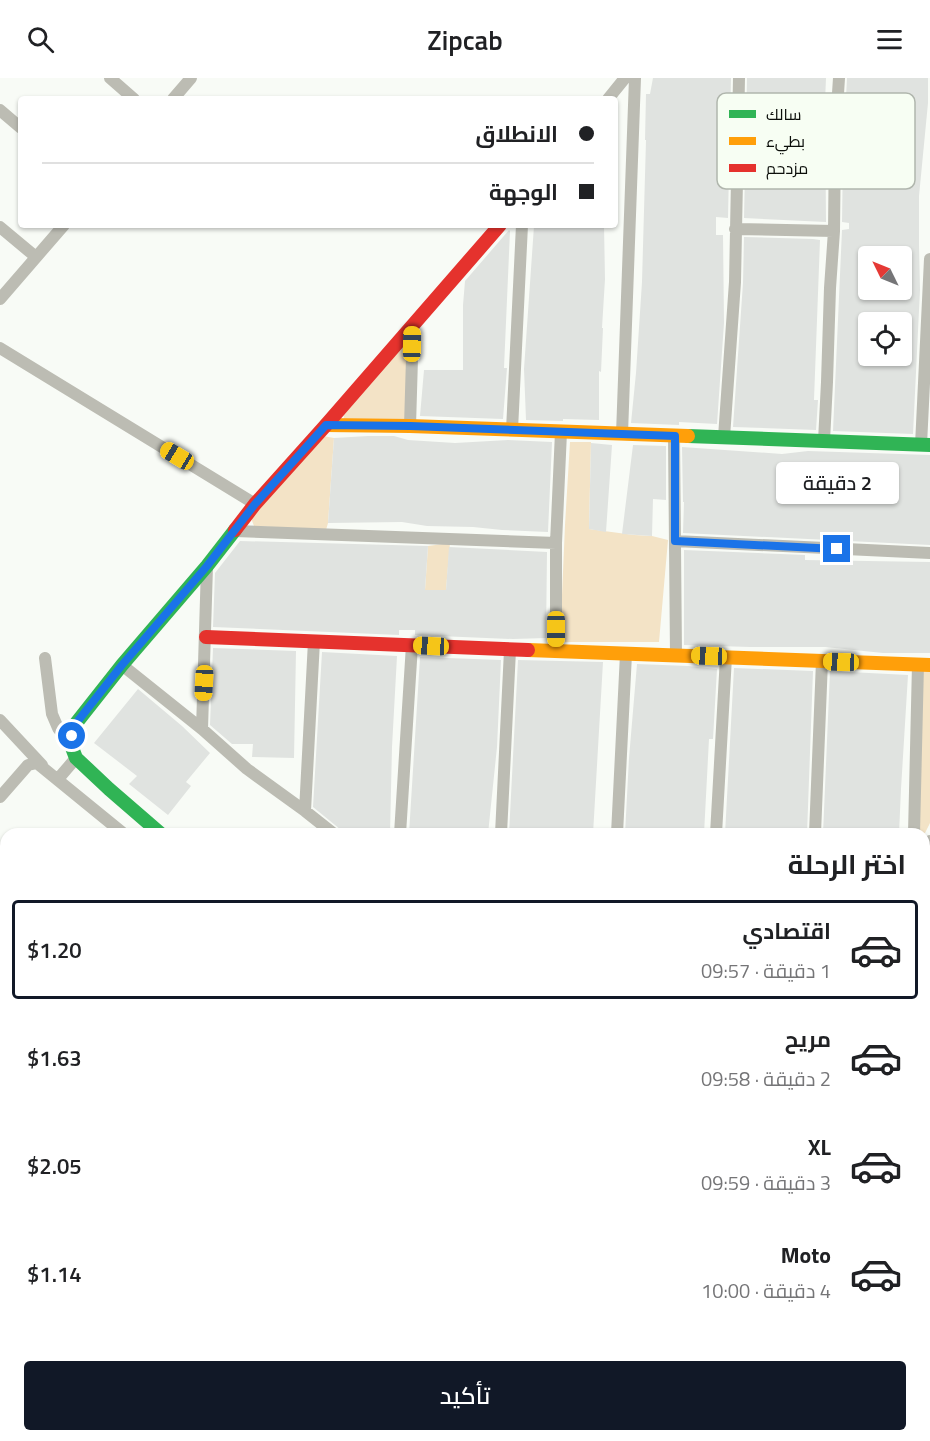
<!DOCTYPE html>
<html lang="ar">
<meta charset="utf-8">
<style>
body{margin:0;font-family:"Titillium Web",Cairo,sans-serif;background:#f2f2f2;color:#202124;direction:rtl;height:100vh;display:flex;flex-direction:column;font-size:22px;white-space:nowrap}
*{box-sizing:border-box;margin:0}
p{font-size:20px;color:#757577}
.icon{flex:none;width:33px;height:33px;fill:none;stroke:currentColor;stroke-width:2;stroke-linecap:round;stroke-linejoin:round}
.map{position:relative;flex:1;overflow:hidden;direction:ltr}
.drawer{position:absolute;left:0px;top:750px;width:930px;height:614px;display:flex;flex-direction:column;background:#fff;border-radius:18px 18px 0 0;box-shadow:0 2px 4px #0004;direction:rtl}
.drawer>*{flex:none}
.banner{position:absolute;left:18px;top:18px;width:600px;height:132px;border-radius:6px;box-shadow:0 2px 4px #0004;direction:rtl;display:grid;align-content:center;height:132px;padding:0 24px;background:#fff}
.needle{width:39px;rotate:313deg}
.buttons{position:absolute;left:858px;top:168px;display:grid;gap:12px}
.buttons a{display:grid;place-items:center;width:54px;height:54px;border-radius:6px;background:#fff;box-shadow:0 2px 4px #0004;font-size:30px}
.end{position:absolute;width:27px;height:27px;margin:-14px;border:8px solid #1a73e8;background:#fff;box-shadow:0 0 0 3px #fff}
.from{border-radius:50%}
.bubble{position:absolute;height:42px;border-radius:6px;background:#fff;box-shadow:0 2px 4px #0004;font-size:20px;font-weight:600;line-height:42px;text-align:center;direction:rtl}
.car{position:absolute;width:18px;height:36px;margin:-18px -9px;border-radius:8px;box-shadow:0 0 4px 2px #0007;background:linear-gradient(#f5c518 24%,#345 0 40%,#f5c518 0 76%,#345 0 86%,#f5c518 0)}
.banner b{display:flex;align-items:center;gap:21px;height:57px;font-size:22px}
.banner b+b{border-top:2px solid #e0e0e0}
.banner i{width:15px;height:15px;background:#202124}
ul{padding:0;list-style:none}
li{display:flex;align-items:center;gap:18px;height:99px;margin:0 12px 9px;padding:0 12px;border:3px solid transparent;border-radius:6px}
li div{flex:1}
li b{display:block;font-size:22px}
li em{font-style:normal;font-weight:600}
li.active{border-color:#111827}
li>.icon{width:54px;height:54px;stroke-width:1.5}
h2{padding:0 24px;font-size:27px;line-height:72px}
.cta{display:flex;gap:12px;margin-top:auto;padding:12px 24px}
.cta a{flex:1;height:69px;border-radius:6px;background:#111827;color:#fff;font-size:24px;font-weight:600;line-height:69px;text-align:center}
header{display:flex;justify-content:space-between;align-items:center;height:78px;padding:0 24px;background:#fff;font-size:27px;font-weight:600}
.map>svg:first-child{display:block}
</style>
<header><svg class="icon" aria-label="menu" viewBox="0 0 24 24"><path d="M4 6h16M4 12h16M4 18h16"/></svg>Zipcab<svg class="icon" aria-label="search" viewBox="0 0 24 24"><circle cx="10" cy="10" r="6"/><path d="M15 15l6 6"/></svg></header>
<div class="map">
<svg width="930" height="1363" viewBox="0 0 930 1363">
<rect width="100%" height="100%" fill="#f8fbf6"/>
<path fill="#f3e3c6" d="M401 264 408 266 406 341H344L343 332Z
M323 358 334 360 328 445 326 452 254 448 251 440Z
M570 364H591L589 451 634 457 652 458 668 462 659 564H560L565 447Z
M450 465 446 512H425L428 468Z
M921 591H930V745L924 757 917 756Z
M930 955V1068L924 1064V962Z
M924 1093 930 1097V1363H822L814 1358H924Z"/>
<path fill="#e0e3e0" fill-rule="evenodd" d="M653 0H731L728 140 716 139V157H723L724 245 717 346 679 344V347L631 345 636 295 642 204 646 62H645L646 16H650Z
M747 0H826L825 24 826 144 744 140Z
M847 0H928V25L919 118V167L920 212 913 356 833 353 842 152 849 151V145L842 144 843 78ZM868 178H902V212H868ZM868 244H902V278H868Z
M564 147H604L605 201 602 250H603L601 294 599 293V342L563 341V343L526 342 524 291 534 148 565 150Z
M509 152 510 153 504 290H507L503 341 420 338 424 292H463V227L465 203Z
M744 159 813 161 820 162 814 322H818L816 352 733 349 743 205Z
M368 358H394L408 362 455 365 508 362 552 364 548 454 502 452 473 449 427 448 402 444 328 445 334 360Z
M591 365 612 367 606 454 589 451Z
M633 367 666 368V422L653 421 652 458 622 456Z
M682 369 782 376 808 373 930 377V467L683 455 684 424H683Z
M240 463 428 468 425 512H446L449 469 547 474 546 560 513 561 415 557V552H399V557L213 549 215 495Z
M684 472 805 477V482L930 484V575H883L825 569H750L684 567Z
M213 570 296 573 294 680 252 679 253 666H232L210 647Z
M322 574 397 578 392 669 390 756H346L313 729Z
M420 579 501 582 497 669 488 756H409Z
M518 582 603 584 593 756H509Z
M637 586 688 588 717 591 713 661H709L704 756H625L629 680Z
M734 590 813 593 807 756H725Z
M830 593 908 597 901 711 899 756H823Z
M138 611 182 648 210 675 186 704 191 708 168 737 129 706 137 698 94 665Z"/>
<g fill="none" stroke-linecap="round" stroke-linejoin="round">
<path stroke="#bcbcb3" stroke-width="12" d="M110 0 134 21
M173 21 191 0
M608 21 625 0
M0 32 21 50
M0 149 36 179
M735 151 834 153
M0 221 64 147
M0 270 255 426
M410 348 413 246
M512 352 522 147
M622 356 635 0
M674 358 676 577
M724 359 735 204 739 0
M824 363 827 304 830 210 834 153 835 61 839 0
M921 367 930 181
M235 453 556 465
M675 463 930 475
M556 572V465L561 354
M45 580 52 636 58 650 71 667
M122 587 202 651 247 691 305 733 334 756
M0 642 42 687
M202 651 207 488
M58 701 76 680
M0 719 28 687 37 685 124 756
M305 733 314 563
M400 756 412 567
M501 756 510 572
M617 756 626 576
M716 756 726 579
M815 756 822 583
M914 756 918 586
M924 775 930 763
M0 787 6 792
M0 990 6 805
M924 1073 930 1076
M0 1165 6 1166
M0 1267 6 1265
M620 1358 626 1363
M790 1358 798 1363
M186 1363V1358
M285 1363V1358
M381 1363 382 1358
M479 1363V1358
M592 1363V1358
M738 1363 742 1358"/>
<path stroke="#30b455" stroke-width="14" d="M688 358 930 367
M161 756 109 711 76 680 71 667 73 651 77 644 122 587 207 488 235 452"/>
<path stroke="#ff9f0a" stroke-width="14" d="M326 347 410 348 688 358
M528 572 930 587
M0 1317 6 1322"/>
<path stroke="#e5322d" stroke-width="14" d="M235 452 255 426 326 347 500 147
M206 559 528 572
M924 947 930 941
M47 1358 53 1363"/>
</g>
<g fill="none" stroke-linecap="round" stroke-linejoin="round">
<path stroke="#1a73e8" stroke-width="8" d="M72 658 73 651 77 644 122 587 207 488 255 426 326 347 410 348 675 358V463L837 471"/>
</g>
<rect x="717" y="15" width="198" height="96" rx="9" fill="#f7fef3" stroke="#b0b6ad" stroke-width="1.5"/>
<rect x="729" y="32" width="27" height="8" fill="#30b455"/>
<rect x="729" y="59" width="27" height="8" fill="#ff9f0a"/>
<rect x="729" y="86" width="27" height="8" fill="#e5322d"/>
<g font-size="16" fill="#0b0e0a">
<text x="766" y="42">سالك</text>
<text x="766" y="69">بطيء</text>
<text x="766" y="96">مزدحم</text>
</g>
</svg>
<div class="buttons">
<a><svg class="needle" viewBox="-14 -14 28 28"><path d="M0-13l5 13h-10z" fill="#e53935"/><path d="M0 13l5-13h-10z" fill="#757577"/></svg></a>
<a><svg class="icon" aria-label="locate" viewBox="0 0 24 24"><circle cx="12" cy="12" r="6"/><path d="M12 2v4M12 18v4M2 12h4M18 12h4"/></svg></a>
</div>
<i class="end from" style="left:72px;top:658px"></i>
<i class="end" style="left:837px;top:471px"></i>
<div class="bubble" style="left:776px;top:384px;width:123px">2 دقيقة</div>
<i class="car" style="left:412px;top:266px;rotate:1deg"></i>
<i class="car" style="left:177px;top:378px;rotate:301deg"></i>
<i class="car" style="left:556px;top:551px;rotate:180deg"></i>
<i class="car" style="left:431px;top:568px;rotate:273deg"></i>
<i class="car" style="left:709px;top:578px;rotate:272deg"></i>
<i class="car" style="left:841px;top:584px;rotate:272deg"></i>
<i class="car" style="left:204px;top:605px;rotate:183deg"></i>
<div class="banner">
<b><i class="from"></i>الانطلاق</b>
<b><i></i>الوجهة</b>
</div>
<section class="drawer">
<h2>اختر الرحلة</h2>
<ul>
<li class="active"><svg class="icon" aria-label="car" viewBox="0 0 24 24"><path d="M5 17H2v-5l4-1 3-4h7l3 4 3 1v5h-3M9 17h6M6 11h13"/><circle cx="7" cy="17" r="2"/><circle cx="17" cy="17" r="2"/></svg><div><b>اقتصادي</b><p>1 دقيقة · 09:57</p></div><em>$1.20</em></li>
<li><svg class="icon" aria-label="car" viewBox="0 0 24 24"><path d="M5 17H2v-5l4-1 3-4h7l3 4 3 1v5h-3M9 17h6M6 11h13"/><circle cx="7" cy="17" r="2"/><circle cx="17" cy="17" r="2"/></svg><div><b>مريح</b><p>2 دقيقة · 09:58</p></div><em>$1.63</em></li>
<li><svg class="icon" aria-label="car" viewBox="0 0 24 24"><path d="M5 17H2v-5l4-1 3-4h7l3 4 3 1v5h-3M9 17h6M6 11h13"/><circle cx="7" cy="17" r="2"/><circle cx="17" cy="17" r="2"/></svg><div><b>XL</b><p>3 دقيقة · 09:59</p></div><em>$2.05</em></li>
<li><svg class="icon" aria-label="car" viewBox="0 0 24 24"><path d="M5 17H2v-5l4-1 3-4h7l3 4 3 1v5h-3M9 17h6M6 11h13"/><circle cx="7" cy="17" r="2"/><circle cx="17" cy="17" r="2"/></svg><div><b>Moto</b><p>4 دقيقة · 10:00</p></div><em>$1.14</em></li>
</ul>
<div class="cta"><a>تأكيد</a></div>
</section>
</div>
